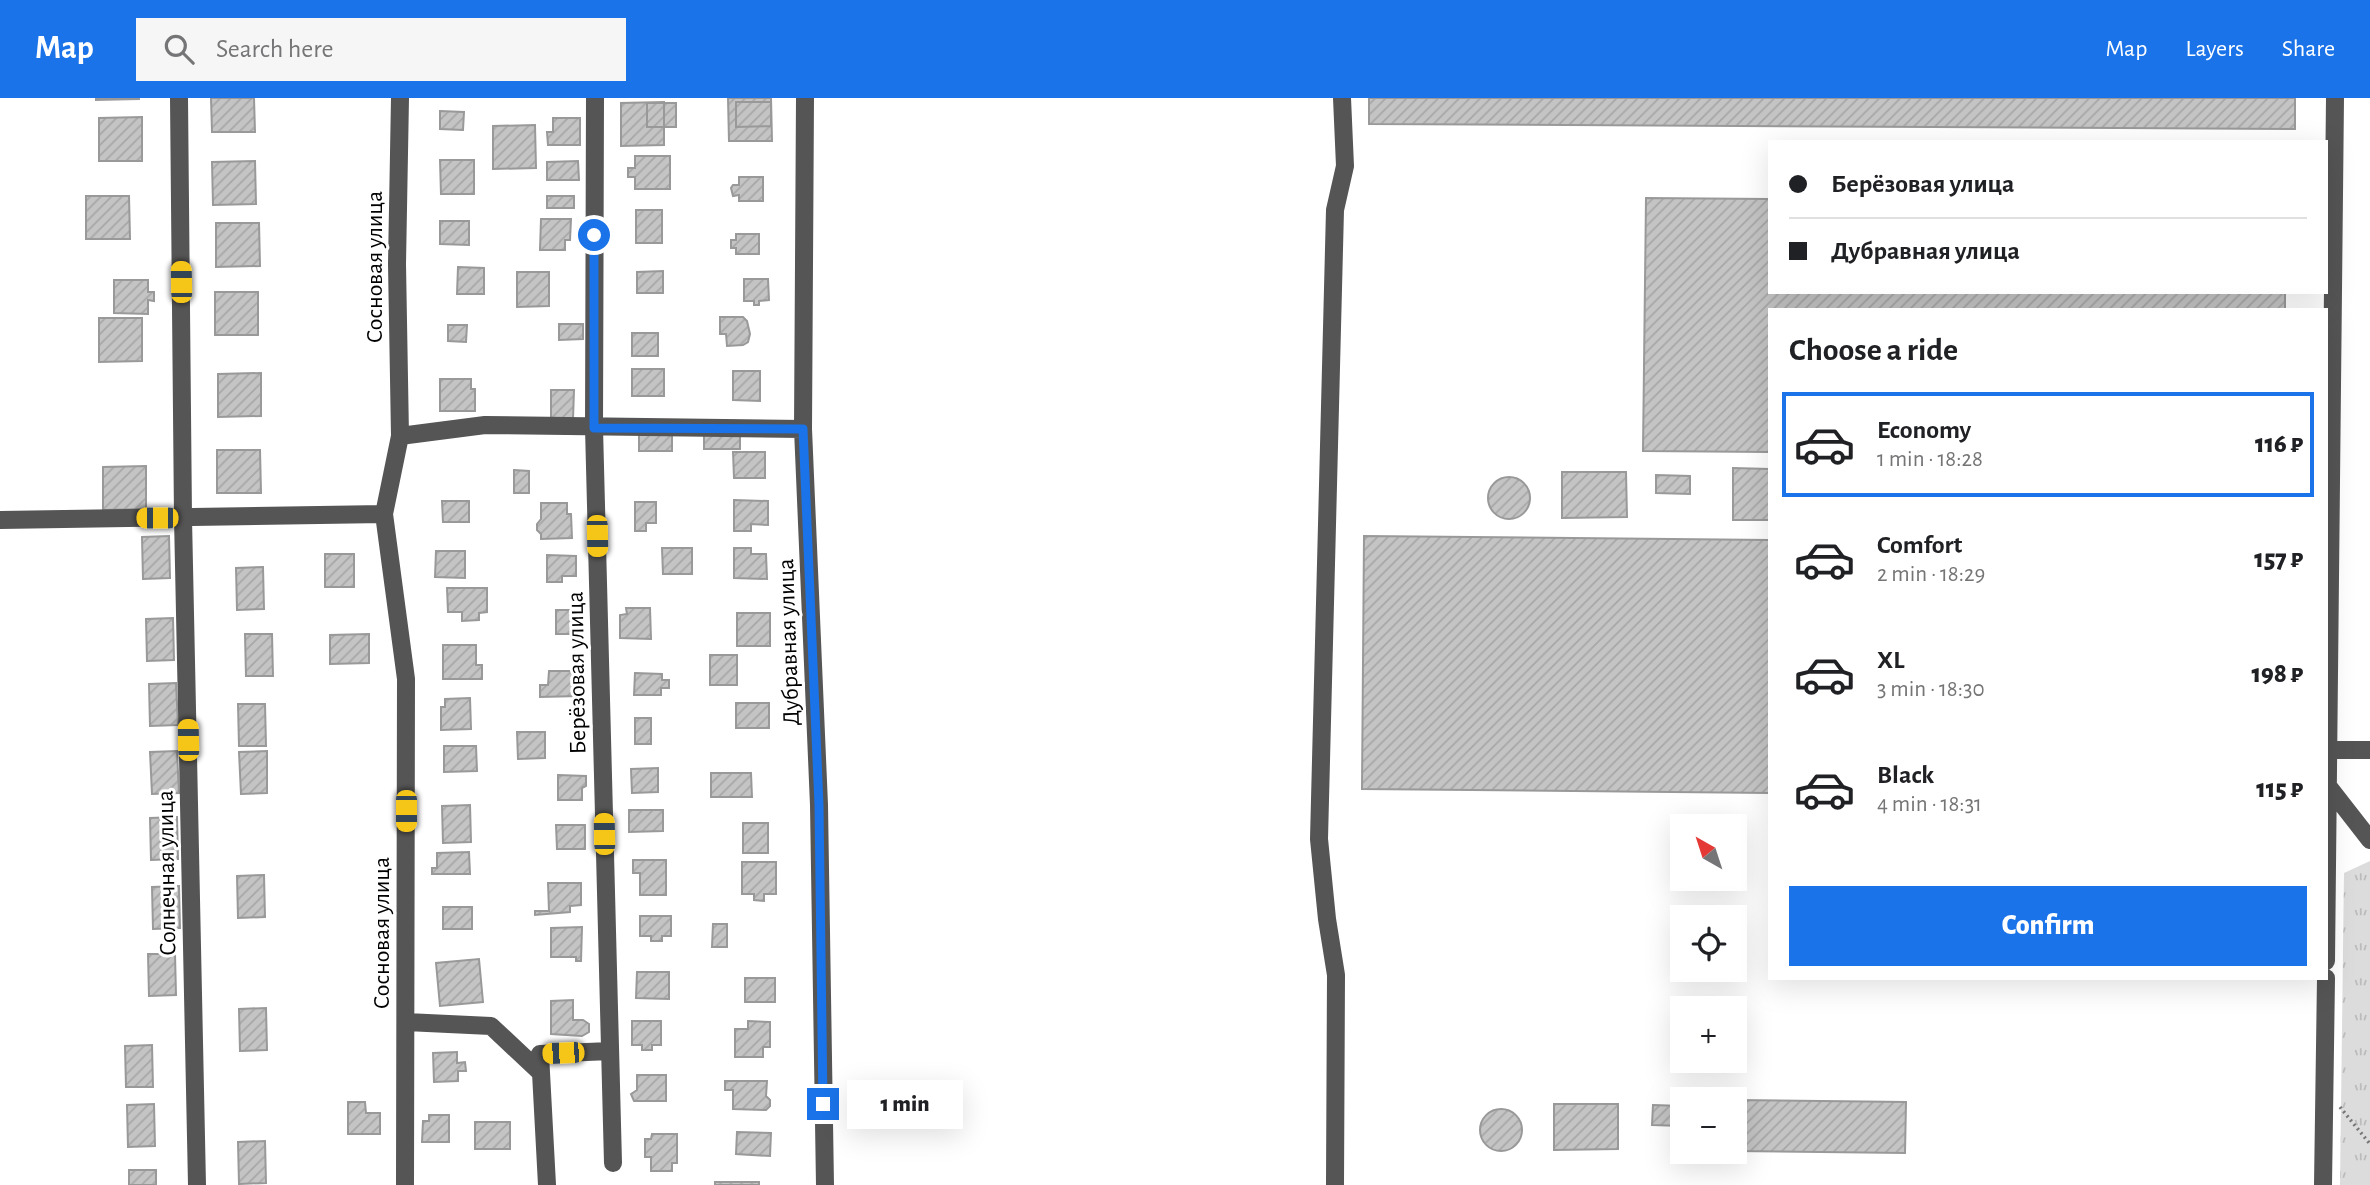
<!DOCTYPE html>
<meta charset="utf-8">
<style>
body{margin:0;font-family:"Alegreya Sans",sans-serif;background:#f6f6f6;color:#202124;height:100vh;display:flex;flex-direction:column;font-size:26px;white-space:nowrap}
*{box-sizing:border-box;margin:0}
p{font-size:23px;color:#757577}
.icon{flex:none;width:38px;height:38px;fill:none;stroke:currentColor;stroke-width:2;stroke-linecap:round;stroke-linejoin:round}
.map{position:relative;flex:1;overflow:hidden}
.details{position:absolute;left:1768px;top:210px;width:560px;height:672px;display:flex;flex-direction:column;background:#fff;border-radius:0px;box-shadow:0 7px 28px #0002}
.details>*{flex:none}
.hud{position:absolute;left:1768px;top:42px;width:560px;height:154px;border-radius:0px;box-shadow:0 7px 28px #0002;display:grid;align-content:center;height:154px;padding:0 21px;background:#fff}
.needle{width:46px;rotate:321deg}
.tools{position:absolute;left:1670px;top:716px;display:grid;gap:14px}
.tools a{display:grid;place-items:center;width:77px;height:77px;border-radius:0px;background:#fff;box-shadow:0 7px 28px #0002;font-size:35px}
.end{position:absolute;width:32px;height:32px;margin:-16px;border:9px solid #1a73e8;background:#fff;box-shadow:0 0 0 4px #fff}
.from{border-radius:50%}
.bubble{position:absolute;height:49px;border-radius:0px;background:#fff;box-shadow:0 7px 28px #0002;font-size:23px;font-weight:800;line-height:49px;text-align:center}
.car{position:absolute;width:21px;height:42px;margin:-21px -10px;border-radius:9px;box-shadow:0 0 5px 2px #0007;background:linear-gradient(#f5c518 24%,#345 0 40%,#f5c518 0 76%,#345 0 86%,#f5c518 0)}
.hud b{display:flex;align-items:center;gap:24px;height:66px;font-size:26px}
.hud b+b{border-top:2px solid #e0e0e0}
.hud i{width:18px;height:18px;background:#202124}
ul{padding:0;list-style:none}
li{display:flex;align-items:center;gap:21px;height:105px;margin:0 14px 10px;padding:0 7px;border:4px solid transparent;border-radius:0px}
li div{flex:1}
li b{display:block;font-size:26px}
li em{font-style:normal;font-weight:800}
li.current{border-color:#1a73e8}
li>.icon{width:63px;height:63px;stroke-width:1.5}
h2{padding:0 21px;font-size:32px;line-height:84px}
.cta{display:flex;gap:14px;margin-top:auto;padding:14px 21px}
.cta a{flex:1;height:80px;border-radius:0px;background:#1a73e8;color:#fff;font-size:28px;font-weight:800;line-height:80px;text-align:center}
header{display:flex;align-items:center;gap:42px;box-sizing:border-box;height:98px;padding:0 35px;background:#1a73e8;color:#fff}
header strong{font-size:33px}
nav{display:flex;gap:38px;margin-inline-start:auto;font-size:24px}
.search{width:490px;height:63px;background:#f6f6f6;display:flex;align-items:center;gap:18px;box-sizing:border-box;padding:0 24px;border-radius:0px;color:#757577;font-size:26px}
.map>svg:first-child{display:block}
</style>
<header>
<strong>Map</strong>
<div class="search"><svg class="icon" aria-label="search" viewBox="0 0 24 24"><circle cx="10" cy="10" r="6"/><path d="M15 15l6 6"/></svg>Search here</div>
<nav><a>Map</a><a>Layers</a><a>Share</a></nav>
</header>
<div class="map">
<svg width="2370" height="1087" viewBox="0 0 2370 1087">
<defs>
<pattern id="grass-tufts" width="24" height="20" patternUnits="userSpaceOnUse" patternTransform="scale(1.75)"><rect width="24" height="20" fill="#dcdcdc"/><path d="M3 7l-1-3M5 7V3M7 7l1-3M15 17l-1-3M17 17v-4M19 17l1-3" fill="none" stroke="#bbb"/></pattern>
<pattern id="building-hatch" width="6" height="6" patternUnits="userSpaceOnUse" patternTransform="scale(1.75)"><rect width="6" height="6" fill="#c4c4c4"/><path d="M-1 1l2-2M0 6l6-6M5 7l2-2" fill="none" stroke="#a7a7a7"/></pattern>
</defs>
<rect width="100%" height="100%" fill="#fff"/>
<path fill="url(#grass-tufts)" d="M2370 763V1087H2340L2344 775Z"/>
<path fill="url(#building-hatch)" stroke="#999" stroke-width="2" d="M96 0H139V1L96 2Z
M211 0H254L255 34H212Z
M728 0H771L772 43H729Z
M1369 0H2295V31L1369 26Z
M664 4V47L621 48V5Z
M736 4H771V28L736 29Z
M647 5H676V29H647Z
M440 13 464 14 463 32 440 31Z
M142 19V63H99V20Z
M553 20H580V47H548L547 34H553Z
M535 27 536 70 493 71V28Z
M635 58H670V91H635V79H628V70H635Z
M440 62H474V96H441Z
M255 63 256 106 213 107 212 64Z
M578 63 579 82H547V64Z
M739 79H763V103H739V97L733 98 731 90 733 87H739Z
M86 98H129L130 141H86Z
M547 98H574V110H547Z
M1646 100 1769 101V194H2285V212H1769V354L1643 353Z
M636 112H662V145H636Z
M541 121H571L570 142H565V152H540Z
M440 123H469V147L440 146Z
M216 125H259L260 168 216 169Z
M736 136H759V156H736V150H731V142H736Z
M458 169 484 170V196H457Z
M663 173V195H637V174Z
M517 174H549V208L517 209Z
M744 181H768L769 202 759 203V207H754V203H744Z
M114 182H148V194H154V203L148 202V216L114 215Z
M215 194H258V237H215Z
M720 219H743L747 223 750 236 748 244 743 247 727 248 726 236H720Z
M99 220H142V263L99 264Z
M559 226H583V241L559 242Z
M448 227H467L466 244 448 243Z
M632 235H658V258H632Z
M632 271H664V298H632Z
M733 273H760V303L733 302Z
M261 275V318L218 319V276Z
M440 281H471V291H475V313H440Z
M551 292H574L573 321 551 320Z
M639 337H672V353H639Z
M704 337H740V351H704Z
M217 352H260L261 395H217Z
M733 354H765V380H734Z
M146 368V411L103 412V369Z
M1733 370 1769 371V422H1733Z
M514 372 529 373V395H514Z
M1562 374H1626L1627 419 1562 420Z
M1656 377 1690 378V396L1656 395Z
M1488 400a21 21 0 1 1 42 0a21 21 0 1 1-42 0Z
M734 402 768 403V427L751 426V433H734Z
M442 403H469V424H443Z
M635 404H656V425H646V433H635Z
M541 405H567V416H571L572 440 541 441V436L537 432V426L541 421Z
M169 438 170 480 143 481 142 439Z
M1364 438 1769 442V695L1362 691Z
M662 450H692V476H663Z
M734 450H751V456H766L767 481 734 480Z
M436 453H465V480L435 479Z
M325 456H354V489H325Z
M547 457 576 458V478H562V484H547Z
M263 469 264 511 237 512 236 470Z
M447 490H487V514L479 515V522L462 523V514H448Z
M626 510H650L651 541 620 540V517L627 516Z
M556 512H583V536H556Z
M737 515H770V548H737Z
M173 520 174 562 147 563 146 521Z
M245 536H272L273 578H246Z
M369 536V565L330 566V537Z
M443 547H476V567H482V581H443Z
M710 557H737V587H710Z
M549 573H575V587H579V598L540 599V587H548Z
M635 575 662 576V582H669V590H661V597H634Z
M176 585 178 627 150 628 149 586Z
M470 600 471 631 441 632V609H445V601Z
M736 605H769V630H736Z
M238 606H265L266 648H239Z
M635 620H651V646H635Z
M517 634H545V660L518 661Z
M444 648H476L477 673 444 674Z
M177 653 179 695 152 696 150 654Z
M267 653V695L241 696 239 654Z
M658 670V694L632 695 631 671Z
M711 675H751L752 699H711Z
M558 677 586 678V688L582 690V702H558Z
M470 707 471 744 443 745 442 708Z
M629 712H663V733L629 734Z
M177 719 178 761 151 762 150 720Z
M743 725H768V755H743Z
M556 727H585V751H557Z
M469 754 470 776H432V770H437V755Z
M633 762H666V797H640V775H633Z
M742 764H776V796H764V803L754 802V796H742Z
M264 777 265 819 238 820 237 778Z
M548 785H581V807L570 808V814L535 817V813H549Z
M179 788 180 830 153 831 152 789Z
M443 809H472V831H443Z
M640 818H671V838H662V843H651V838H640Z
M713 826H727V849H712Z
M582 829 581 863H576V859H551V830Z
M148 856H175L176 897 149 898Z
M479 861 483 904 440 908 436 865Z
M637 874H669V901L636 900Z
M745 880H775V904H745Z
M573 902V922H583L589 926V934L582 938 551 936V903Z
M266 910 267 952 240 953 239 911Z
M632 923H661V947H652V952H642V947H632Z
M748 923 770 924V949H763V959H735V931H748Z
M152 947 153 989H126L125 948Z
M457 954V965L465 964 466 973H458V983L434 984 433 955Z
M637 977H666V1003H634L631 996 637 992Z
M725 983H767L766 998 770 1002V1008L766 1012 733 1011V992H725Z
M1735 1002 1906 1004 1905 1055 1735 1053Z
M348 1004H365L366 1015H380V1036H348Z
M154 1006 155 1048 128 1049 127 1007Z
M1554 1006H1618V1051L1554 1052Z
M1653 1007 1682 1008V1028L1652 1027Z
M1480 1032a21 21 0 1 1 42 0a21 21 0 1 1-42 0Z
M429 1017H449V1044H422L423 1023H429Z
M475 1024H510V1051H475Z
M737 1034 771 1035 770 1058 736 1056Z
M652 1036H677V1065H672V1073H651V1059H645V1041H651Z
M265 1043 266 1085 239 1086 238 1044Z
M129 1072H156V1087H129Z
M715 1084H759V1087H715Z"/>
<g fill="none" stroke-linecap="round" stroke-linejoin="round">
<path stroke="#777" stroke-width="3.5" stroke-dasharray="2 3.5" stroke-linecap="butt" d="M2340 1009 2370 1046"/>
<path stroke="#555" stroke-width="18" d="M179 0 183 420 197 1087
M595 0 594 330 613 1065
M805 0 803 331 819 707 825 1087
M400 338 397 166 400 0
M384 416 406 581 405 1087
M0 422 384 416 400 338 485 327 803 331
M2328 652H2370
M2328 688 2370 742
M2326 863 2335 0
M406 924 491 928 540 974
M547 1087 540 956 610 953
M1335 1087 1336 877 1327 821 1319 741 1335 112 1345 68 1342 0
M2323 1087 2326 880"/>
</g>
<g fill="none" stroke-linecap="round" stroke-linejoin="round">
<path stroke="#1a73e8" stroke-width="9" d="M594 137V330L803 331 819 707 823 1006"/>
</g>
<g text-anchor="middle" stroke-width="6" stroke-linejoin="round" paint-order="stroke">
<g font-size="24" fill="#000" stroke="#fff">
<text transform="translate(374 169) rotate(-90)" y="8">Сосновая улица</text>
<text transform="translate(788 544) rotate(-92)" y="8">Дубравная улица</text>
<text transform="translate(576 575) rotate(-91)" y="8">Берёзовая улица</text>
<text transform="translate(166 775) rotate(-91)" y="8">Солнечная улица</text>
<text transform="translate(381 835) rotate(-90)" y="8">Сосновая улица</text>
</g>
</g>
</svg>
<div class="tools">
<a><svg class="needle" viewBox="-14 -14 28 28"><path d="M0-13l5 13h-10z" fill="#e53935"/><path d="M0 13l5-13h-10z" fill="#757577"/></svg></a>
<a><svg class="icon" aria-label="locate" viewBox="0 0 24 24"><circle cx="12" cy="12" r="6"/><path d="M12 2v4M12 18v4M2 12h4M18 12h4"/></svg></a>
<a>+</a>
<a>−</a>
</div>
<i class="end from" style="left:594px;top:137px"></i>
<i class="end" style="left:823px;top:1006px"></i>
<div class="bubble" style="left:847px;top:982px;width:116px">1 min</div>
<i class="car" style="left:181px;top:184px;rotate:359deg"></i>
<i class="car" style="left:157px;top:420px;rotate:270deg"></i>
<i class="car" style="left:597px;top:438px;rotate:179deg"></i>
<i class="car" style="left:188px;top:642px;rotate:359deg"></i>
<i class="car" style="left:406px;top:713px;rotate:180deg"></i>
<i class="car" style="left:604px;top:736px;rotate:359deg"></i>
<i class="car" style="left:563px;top:955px;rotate:268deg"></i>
<div class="hud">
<b><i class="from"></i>Берёзовая улица</b>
<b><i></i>Дубравная улица</b>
</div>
<section class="details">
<h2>Choose a ride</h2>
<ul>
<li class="current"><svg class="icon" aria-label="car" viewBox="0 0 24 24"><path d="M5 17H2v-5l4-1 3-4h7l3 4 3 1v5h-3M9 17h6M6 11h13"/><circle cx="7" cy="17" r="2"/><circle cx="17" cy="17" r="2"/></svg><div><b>Economy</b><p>1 min · 18:28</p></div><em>116 ₽</em></li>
<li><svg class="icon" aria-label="car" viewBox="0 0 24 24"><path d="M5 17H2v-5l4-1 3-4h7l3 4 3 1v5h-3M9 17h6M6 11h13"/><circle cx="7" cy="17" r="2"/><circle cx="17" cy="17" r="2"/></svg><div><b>Comfort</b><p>2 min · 18:29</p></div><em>157 ₽</em></li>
<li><svg class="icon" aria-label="car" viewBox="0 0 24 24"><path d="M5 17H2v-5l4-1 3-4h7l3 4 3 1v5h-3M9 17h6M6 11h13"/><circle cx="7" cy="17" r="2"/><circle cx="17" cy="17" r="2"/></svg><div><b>XL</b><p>3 min · 18:30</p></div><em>198 ₽</em></li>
<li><svg class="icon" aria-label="car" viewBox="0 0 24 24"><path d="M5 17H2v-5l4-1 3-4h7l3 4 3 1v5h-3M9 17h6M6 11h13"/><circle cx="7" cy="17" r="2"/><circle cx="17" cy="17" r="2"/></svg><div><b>Black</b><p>4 min · 18:31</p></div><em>115 ₽</em></li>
</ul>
<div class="cta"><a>Confirm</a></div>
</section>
</div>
